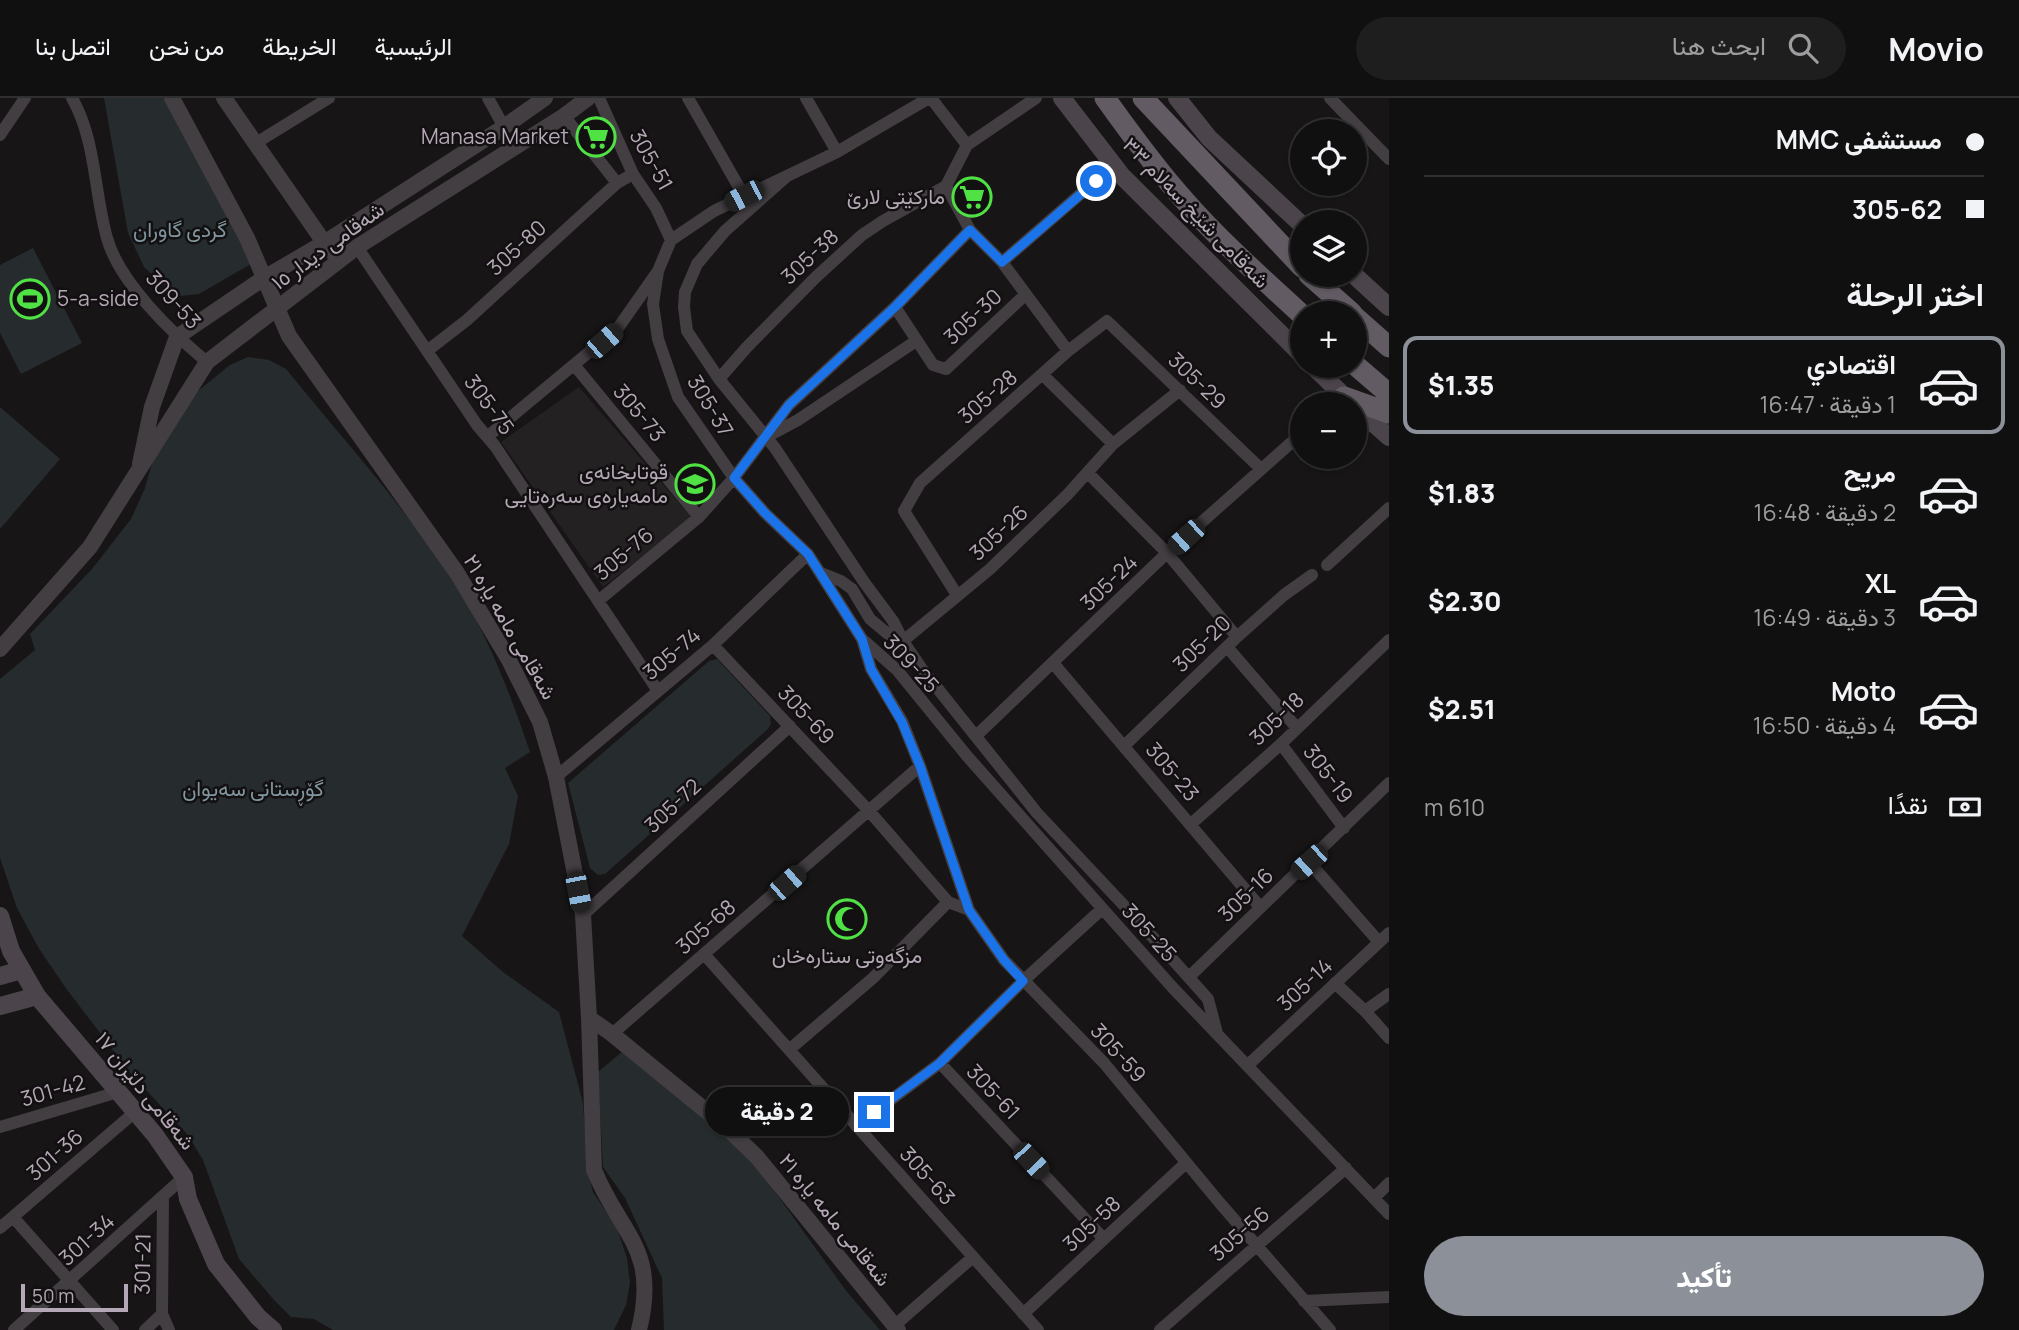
<!DOCTYPE html>
<html lang="ar">
<meta charset="utf-8">
<style>
body{margin:0;font-family:Manrope,Vazirmatn,sans-serif;background:#1e1e1e;color:#f1f3f6;direction:rtl;height:100vh;display:flex;flex-direction:column;font-size:26px;white-space:nowrap}
*{box-sizing:border-box;margin:0}
p{font-size:23px;color:#9c9d9f}
.icon{flex:none;width:38px;height:38px;fill:none;stroke:currentColor;stroke-width:2;stroke-linecap:round;stroke-linejoin:round}
.map{position:relative;flex:1;overflow:hidden;direction:ltr}
.sheet{display:flex;flex-direction:column;background:#111010;width:630px}
.sheet>*{flex:none}
.banner{display:grid;align-content:center;height:154px;padding:0 35px;background:#111010}
.controls{position:absolute;left:1290px;top:21px;display:grid;gap:14px}
.controls a{display:grid;place-items:center;width:77px;height:77px;border-radius:50%;background:#111010;box-shadow:0 2px 5px #0004,0 0 0 2px #303030;font-size:35px}
.scale{position:absolute;left:21px;bottom:18px;width:107px;box-sizing:border-box;padding-left:7px;border:4px solid #b5a8b6;border-top:0;font-size:19px;line-height:24px;white-space:nowrap;color:#b5a8b6;-webkit-text-stroke:5px #121011;paint-order:stroke}
.end{position:absolute;width:32px;height:32px;margin:-16px;border:9px solid #1a73e8;background:#fff;box-shadow:0 0 0 4px #fff}
.from{border-radius:50%}
.bubble{position:absolute;height:49px;border-radius:24px;background:#111010;box-shadow:0 2px 5px #0004,0 0 0 2px #303030;font-size:23px;font-weight:800;line-height:49px;text-align:center;direction:rtl}
.car{position:absolute;width:21px;height:42px;margin:-21px -10px;border-radius:9px;box-shadow:0 0 5px 2px #0007;background:linear-gradient(#222 24%,#8ab4d8 0 40%,#222 0 76%,#8ab4d8 0 86%,#222 0)}
.banner b{display:flex;align-items:center;gap:24px;height:66px;font-size:26px}
.banner b+b{border-top:2px solid #303030}
.banner i{width:18px;height:18px;background:#f1f3f6}
ul{padding:0;list-style:none}
li{display:flex;align-items:center;gap:21px;height:98px;margin:0 14px 10px;padding:0 21px;border:4px solid transparent;border-radius:14px}
li div{flex:1}
li b{display:block;font-size:26px}
li em{font-style:normal;font-weight:800}
li.on{border-color:#8c9099}
li>.icon{width:63px;height:63px;stroke-width:1.5}
h2{padding:0 35px;font-size:32px;line-height:84px}
.pay{display:flex;align-items:center;gap:18px;height:77px;padding:0 35px;font-size:26px}
.pay p{margin-inline-start:auto}
.cta{display:flex;gap:14px;margin-top:auto;padding:14px 35px}
.cta a{flex:1;height:80px;border-radius:42px;background:#8c9099;color:#fff;font-size:28px;font-weight:800;line-height:80px;text-align:center}
header{display:flex;align-items:center;gap:42px;box-sizing:border-box;height:98px;padding:0 35px;background:#111010;border-bottom:2px solid #303030}
header strong{font-size:33px}
nav{display:flex;gap:38px;margin-inline-start:auto;font-size:24px}
.search{width:490px;height:63px;background:#1e1e1e;display:flex;align-items:center;gap:18px;box-sizing:border-box;padding:0 24px;border-radius:38px;color:#9c9d9f;font-size:26px}
main{display:flex;flex:1;min-height:0}
.map>svg:first-child{display:block}
</style>
<header>
<strong>Movio</strong>
<div class="search"><svg class="icon" aria-label="search" viewBox="0 0 24 24"><circle cx="10" cy="10" r="6"/><path d="M15 15l6 6"/></svg>ابحث هنا</div>
<nav><a>الرئيسية</a><a>الخريطة</a><a>من نحن</a><a>اتصل بنا</a></nav>
</header>
<main>
<section class="sheet">
<div class="banner">
<b><i class="from"></i>مستشفى MMC</b>
<b><i></i>305-62</b>
</div>
<h2>اختر الرحلة</h2>
<ul>
<li class="on"><svg class="icon" aria-label="car" viewBox="0 0 24 24"><path d="M5 17H2v-5l4-1 3-4h7l3 4 3 1v5h-3M9 17h6M6 11h13"/><circle cx="7" cy="17" r="2"/><circle cx="17" cy="17" r="2"/></svg><div><b>اقتصادي</b><p>1 دقيقة · 16:47</p></div><em>$1.35</em></li>
<li><svg class="icon" aria-label="car" viewBox="0 0 24 24"><path d="M5 17H2v-5l4-1 3-4h7l3 4 3 1v5h-3M9 17h6M6 11h13"/><circle cx="7" cy="17" r="2"/><circle cx="17" cy="17" r="2"/></svg><div><b>مريح</b><p>2 دقيقة · 16:48</p></div><em>$1.83</em></li>
<li><svg class="icon" aria-label="car" viewBox="0 0 24 24"><path d="M5 17H2v-5l4-1 3-4h7l3 4 3 1v5h-3M9 17h6M6 11h13"/><circle cx="7" cy="17" r="2"/><circle cx="17" cy="17" r="2"/></svg><div><b>XL</b><p>3 دقيقة · 16:49</p></div><em>$2.30</em></li>
<li><svg class="icon" aria-label="car" viewBox="0 0 24 24"><path d="M5 17H2v-5l4-1 3-4h7l3 4 3 1v5h-3M9 17h6M6 11h13"/><circle cx="7" cy="17" r="2"/><circle cx="17" cy="17" r="2"/></svg><div><b>Moto</b><p>4 دقيقة · 16:50</p></div><em>$2.51</em></li>
</ul>
<div class="pay"><svg class="icon" aria-label="cash" viewBox="0 0 24 24"><path d="M3 7h18v10H3z"/><circle cx="12" cy="12" r="2"/></svg>نقدًا<p>610 m</p></div>
<div class="cta"><a>تأكيد</a></div>
</section>
<div class="map">
<svg width="1389" height="1232" viewBox="0 0 1389 1232">
<rect width="100%" height="100%" fill="#171516"/>
<path fill="#242123" d="M579 289 692 420 603 489 501 344Z"/>
<path fill="#262b2e" d="M104 0H164L252 163 249 167 199 196 181 198 161 185 144 169 128 135Z
M33 150 82 245 21 276 0 235V167Z
M248 259 269 262 286 271C343 341 404 408 454 484 488 537 510 595 530 654L505 670 518 698 509 746 462 838 503 874 559 914 583 1005 588 1074 593 1094 617 1130 627 1160 630 1185 626 1207 614 1232H333L314 1221 291 1219 274 1202 239 1161 203 1062 188 1037 132 977 65 889 38 849 17 810 0 760V581L35 552 30 536 92 471 131 421 145 390 154 358 183 305 230 267Z
M0 309 60 361 0 431Z
M717 561 770 618 771 626 768 631 605 776 598 777 590 770 568 685 709 563Z
M622 954 742 1048 847 1194 880 1232H664L662 1180 625 1100 603 1069 598 974Z"/>
<g fill="none" stroke-linecap="round" stroke-linejoin="round">
<path stroke="#433e42" stroke-width="12" d="M72 0C96 42 94 94 107 140 119 184 172 235 207 264
M488 0 504 29
M599 0 633 76 656 110 671 142
M688 0 744 98
M806 0 837 54
M931 0 967 47
M1330 0 1389 61
M564 18 617 85
M0 37 25 0
M256 45 329 0
M787 78 725 133 697 166 685 194 684 209 687 233 719 281 775 350 864 484 893 523 903 543 990 471 1068 396 1113 346 1180 292
M946 88 970 132 1002 164 1068 253
M946 88 967 47 1036 0
M671 142 714 113 837 54 929 0
M357 149 477 327 495 348 658 593
M1002 164 1114 67
M658 173 653 206 658 241 678 299 734 380 765 415 808 456 862 541 871 571 902 623 920 668 969 812
M895 209 933 267 946 271 1026 196
M427 253 467 222 617 85 633 76
M575 268 699 419
M1043 277 1113 346
M719 281 747 249 816 179 862 137 883 123 946 88
M770 337 798 322 916 243
M487 339 618 230 658 173 671 142
M1088 375 1167 455 1237 539
M1327 467 1389 410
M821 475 841 483 852 491 870 521 888 536 903 543 922 571 1037 715 1132 816 1208 901 1217 935
M957 497 904 413 920 385 1068 253 1107 223 1261 371
M598 503 699 419 734 380 789 307 895 209 970 132
M862 541 897 572 967 658 1173 890 1389 1116
M713 547 870 714 948 804 969 812 1004 862 1104 965 1219 1104 1330 1232
M1228 550 1296 629
M1053 565 1260 809
M977 637 1167 455 1302 335
M1281 646 1344 730
M1124 648 1237 539 1284 497 1312 477
M556 679 713 547 808 456
M1191 726 1281 646 1389 542
M1309 764 1379 844
M583 817 790 628
M704 856 1038 1232
M1189 879 1389 685
M1335 885 1365 913 1389 940
M1365 913 1389 896
M612 936 920 668
M790 951 873 880 948 804
M940 965 1104 1141
M1248 967 1389 835
M856 1028 940 965 1023 883 1102 811
M0 1029 118 994
M163 1098 162 1216 169 1232
M1375 1099 1389 1085
M13 1119 113 1232
M0 1130 135 1014
M1304 1203 1389 1199
M1023 1216 1186 1065
M894 1228 973 1159
M14 1232 184 1079
M145 1232 162 1216
M1160 1232 1346 1070"/>
<path stroke="#433e42" stroke-width="16" d="M172 0 247 140 289 238 457 475 509 562 540 624 556 679 583 817 589 920 612 936 727 1030 757 1059 898 1232
M224 0 330 153
M140 366 152 309 177 239 264 180 324 145 504 29 545 0
M0 551 90 449 207 264 357 149 564 18 588 0
M589 920 594 1072C621 1138 659 1150 639 1232"/>
<path stroke="#4b454b" stroke-width="18" d="M1062 0 1122 78 1302 257
M1177 0 1209 40 1302 127
M1354 177 1389 209
M1313 268 1352 306
M1354 308 1389 339
M0 818 11 853 37 898 155 1037 184 1079 188 1101 216 1166 258 1219 273 1232
M0 878 21 872
M0 908 37 898"/>
<path stroke="#635b63" stroke-width="21" d="M1105 0C1130 35 1156 71 1185 103 1221 144 1262 180 1302 217
M1143 0 1302 169
M1309 177 1352 215
M1354 218 1389 249
M1354 266 1389 296
M1344 299 1389 315"/>
</g>
<g fill="none" stroke-linecap="round" stroke-linejoin="round">
<path stroke="#1a73e8" stroke-width="9" d="M874 1014 940 965 1023 883 1004 862 969 812 920 668 902 624 871 571 862 541 808 456 765 415 734 380 789 307 895 209 970 132 1002 164 1096 83"/>
</g>
<defs>
<g id="supermarket-ring" transform="scale(2.0125)"><circle r="9.5" fill="#121011" stroke="#50e144" stroke-width="1.5"/><path d="M-6-5.5h2.5l.6 2H6L4.5 2H-2.5L-4.4-4H-6ZM-1.5 3.2a1.3 1.3 0 1 0 .1 0ZM3 3.2a1.3 1.3 0 1 0 .1 0Z" fill="#50e144"/></g>
<g id="stadium-ring" transform="scale(2.0125)"><circle r="9.5" fill="#121011" stroke="#50e144" stroke-width="1.5"/><path d="M0-5a6.5 5 0 1 0 0 10a6.5 5 0 1 0 0-10ZM-3.5-1.8h7v3.6h-7Z" fill="#50e144"/></g>
<g id="school-ring" transform="scale(2.0125)"><circle r="9.5" fill="#121011" stroke="#50e144" stroke-width="1.5"/><path d="M0-5L7-2L0 1L-7-2ZM-4 1L0 2.5L4 1V4Q0 6-4 4Z" fill="#50e144"/></g>
<g id="mosque-ring" transform="scale(2.0125)"><circle r="9.5" fill="#121011" stroke="#50e144" stroke-width="1.5"/><path d="M3.5-4.9A6 6 0 1 0 3.5 4.9A5 5 0 1 1 3.5-4.9Z" fill="#50e144"/></g>
</defs>
<g fill-rule="evenodd">
<use href="#supermarket-ring" x="596" y="39"/>
<use href="#supermarket-ring" x="972" y="99"/>
<use href="#stadium-ring" x="30" y="201"/>
<use href="#school-ring" x="695" y="386"/>
<use href="#mosque-ring" x="847" y="821"/>
</g>
<g text-anchor="middle" stroke-width="5" stroke-linejoin="round" paint-order="stroke">
<g font-size="21" fill="#b5a8b6" stroke="#121011" text-anchor="end">
<text x="569" y="46">Manasa Market</text>
<text x="945" y="106">مارکێتی لارێ</text>
<text x="57" y="208" text-anchor="start">5-a-side</text>
<text x="668" y="381">قوتابخانەی<tspan x="668" dy="24">مامەیارەی سەرەتایی</tspan></text>
<text x="847" y="865" text-anchor="middle">مزگەوتی ستارەخان</text>
</g>
<g font-size="21" fill="#b5a8b6" stroke="#121011">
<text transform="translate(651 62) rotate(61)" y="7">305-51</text>
<text transform="translate(1196 115) rotate(46)" y="7">شەقامی شێخ سەلام ٣٣</text>
<text transform="translate(328 148) rotate(-36)" y="7">شەقامی دیدار ١٥</text>
<text transform="translate(517 150) rotate(-42)" y="7">305-80</text>
<text transform="translate(810 159) rotate(-43)" y="7">305-38</text>
<text transform="translate(173 202) rotate(48)" y="7">309-53</text>
<text transform="translate(973 219) rotate(-43)" y="7">305-30</text>
<text transform="translate(1197 283) rotate(44)" y="7">305-29</text>
<text transform="translate(988 299) rotate(-41)" y="7">305-28</text>
<text transform="translate(489 307) rotate(54)" y="7">305-75</text>
<text transform="translate(710 308) rotate(59)" y="7">305-37</text>
<text transform="translate(639 315) rotate(50)" y="7">305-73</text>
<text transform="translate(999 435) rotate(-43)" y="7">305-26</text>
<text transform="translate(624 456) rotate(-40)" y="7">305-76</text>
<text transform="translate(1109 485) rotate(-44)" y="7">305-24</text>
<text transform="translate(510 529) rotate(60)" y="7">شەقامی مامە یارە ٢١</text>
<text transform="translate(1202 546) rotate(-44)" y="7">305-20</text>
<text transform="translate(672 556) rotate(-40)" y="7">305-74</text>
<text transform="translate(911 566) rotate(47)" y="7">309-25</text>
<text transform="translate(806 617) rotate(47)" y="7">305-69</text>
<text transform="translate(1277 621) rotate(-44)" y="7">305-18</text>
<text transform="translate(1172 674) rotate(50)" y="7">305-23</text>
<text transform="translate(1328 676) rotate(53)" y="7">305-19</text>
<text transform="translate(673 708) rotate(-43)" y="7">305-72</text>
<text transform="translate(1246 797) rotate(-44)" y="7">305-16</text>
<text transform="translate(706 829) rotate(-41)" y="7">305-68</text>
<text transform="translate(1149 835) rotate(48)" y="7">305-25</text>
<text transform="translate(1305 887) rotate(-43)" y="7">305-14</text>
<text transform="translate(1118 955) rotate(48)" y="7">305-59</text>
<text transform="translate(53 993) rotate(-16)" y="7">301-42</text>
<text transform="translate(145 993) rotate(51)" y="7">شەقامی دلێران ١٧</text>
<text transform="translate(993 994) rotate(47)" y="7">305-61</text>
<text transform="translate(55 1057) rotate(-41)" y="7">301-36</text>
<text transform="translate(927 1078) rotate(48)" y="7">305-63</text>
<text transform="translate(835 1122) rotate(51)" y="7">شەقامی مامە یارە ٢١</text>
<text transform="translate(1092 1126) rotate(-43)" y="7">305-58</text>
<text transform="translate(1240 1136) rotate(-41)" y="7">305-56</text>
<text transform="translate(87 1142) rotate(-42)" y="7">301-34</text>
<text transform="translate(143 1166) rotate(-89)" y="7">301-21</text>
</g>
<g font-size="21" fill="#81969f" stroke="#121011">
<text x="180" y="139">گردی گاوران</text>
<text x="253" y="698">گۆڕستانی سەیوان</text>
</g>
</g>
</svg>
<div class="controls">
<a><svg class="icon" aria-label="locate" viewBox="0 0 24 24"><circle cx="12" cy="12" r="6"/><path d="M12 2v4M12 18v4M2 12h4M18 12h4"/></svg></a>
<a><svg class="icon" aria-label="layers" viewBox="0 0 24 24"><path d="M12 4l9 5-9 5-9-5zM3 14l9 5 9-5"/></svg></a>
<a>+</a>
<a>−</a>
</div>
<div class="scale">50 m</div>
<i class="end from" style="left:1096px;top:83px"></i>
<i class="end" style="left:874px;top:1014px"></i>
<div class="bubble" style="left:705px;top:989px;width:144px">2 دقيقة</div>
<i class="car" style="left:744px;top:98px;rotate:243deg"></i>
<i class="car" style="left:604px;top:243px;rotate:49deg"></i>
<i class="car" style="left:1186px;top:439px;rotate:228deg"></i>
<i class="car" style="left:1309px;top:764px;rotate:228deg"></i>
<i class="car" style="left:787px;top:785px;rotate:49deg"></i>
<i class="car" style="left:578px;top:794px;rotate:169deg"></i>
<i class="car" style="left:1031px;top:1063px;rotate:137deg"></i>
</div>
</main>
